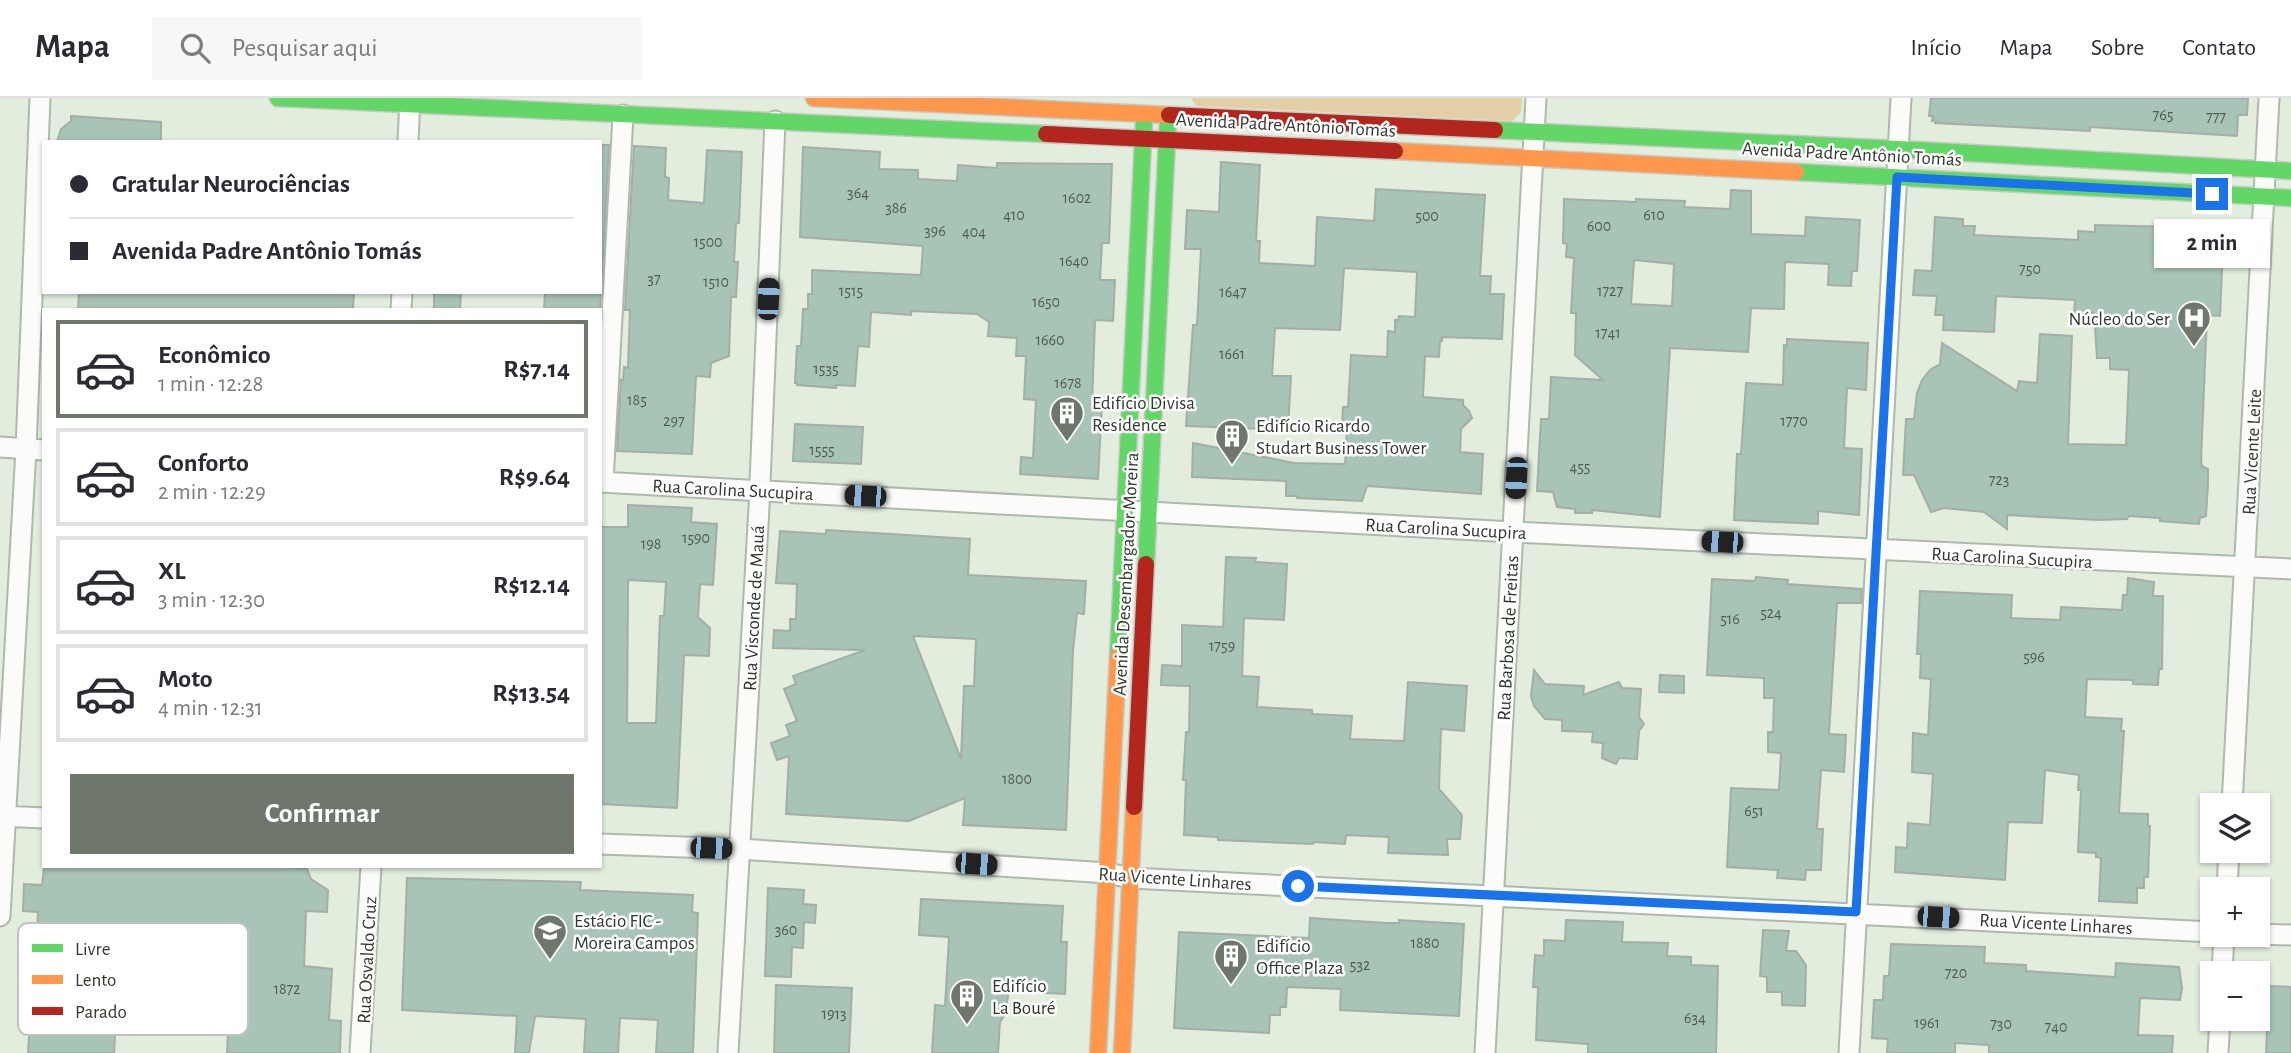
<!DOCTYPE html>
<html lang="pt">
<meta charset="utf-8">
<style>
body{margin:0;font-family:"Alegreya Sans",sans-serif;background:#f7f7f7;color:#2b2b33;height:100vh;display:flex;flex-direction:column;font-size:26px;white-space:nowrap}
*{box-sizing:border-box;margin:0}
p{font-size:23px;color:#7c7c81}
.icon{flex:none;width:38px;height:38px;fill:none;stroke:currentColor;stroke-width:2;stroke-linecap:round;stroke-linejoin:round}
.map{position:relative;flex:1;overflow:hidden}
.sheet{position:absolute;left:42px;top:210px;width:560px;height:560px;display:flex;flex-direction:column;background:#fff;border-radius:0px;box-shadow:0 2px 5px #0004}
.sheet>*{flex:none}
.hud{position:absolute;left:42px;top:42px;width:560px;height:154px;border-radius:0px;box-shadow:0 2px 5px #0004;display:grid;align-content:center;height:154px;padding:0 28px;background:#fff}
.tools{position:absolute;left:2200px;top:695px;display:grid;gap:14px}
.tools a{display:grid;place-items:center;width:70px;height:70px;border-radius:0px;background:#fff;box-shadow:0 2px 5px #0004;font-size:35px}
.end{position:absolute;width:32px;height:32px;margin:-16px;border:9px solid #1a73e8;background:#fff;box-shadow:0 0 0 4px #fff}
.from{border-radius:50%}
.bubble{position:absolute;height:49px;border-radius:0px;background:#fff;box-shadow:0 2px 5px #0004;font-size:23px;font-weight:600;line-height:49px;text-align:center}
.car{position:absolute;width:21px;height:42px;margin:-21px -10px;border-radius:9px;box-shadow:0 0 5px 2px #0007;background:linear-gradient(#222 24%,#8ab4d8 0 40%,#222 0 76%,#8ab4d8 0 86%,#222 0)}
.hud b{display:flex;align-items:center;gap:24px;height:66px;font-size:26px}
.hud b+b{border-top:2px solid #e1e1e2}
.hud i{width:18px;height:18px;background:#2b2b33}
ul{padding:12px 0 0;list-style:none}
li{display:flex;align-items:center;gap:21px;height:98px;margin:0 14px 10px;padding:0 14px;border:4px solid #e1e1e2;border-radius:0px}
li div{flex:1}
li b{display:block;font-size:26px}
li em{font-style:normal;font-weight:600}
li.current{border-color:#6f776c}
li>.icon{width:63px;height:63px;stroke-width:1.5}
.button{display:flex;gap:14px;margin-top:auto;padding:14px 28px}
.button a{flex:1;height:80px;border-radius:0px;background:#6f776c;color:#fff;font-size:28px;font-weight:600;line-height:80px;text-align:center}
header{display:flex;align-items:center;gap:42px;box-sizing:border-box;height:98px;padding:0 35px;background:#fff;border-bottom:2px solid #e1e1e2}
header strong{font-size:33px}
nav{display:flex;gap:38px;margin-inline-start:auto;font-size:24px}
.search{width:490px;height:63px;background:#f7f7f7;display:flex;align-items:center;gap:18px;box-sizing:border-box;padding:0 24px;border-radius:0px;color:#7c7c81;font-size:26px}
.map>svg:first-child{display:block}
</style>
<header>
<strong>Mapa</strong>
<div class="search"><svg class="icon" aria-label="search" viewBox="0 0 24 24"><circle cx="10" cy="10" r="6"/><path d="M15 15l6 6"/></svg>Pesquisar aqui</div>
<nav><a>Início</a><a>Mapa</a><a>Sobre</a><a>Contato</a></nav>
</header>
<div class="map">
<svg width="2291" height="955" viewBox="0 0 2291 955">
<rect width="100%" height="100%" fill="#e2edde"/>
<path fill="#e3cfa7" d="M1191 0H1522L1521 14 1512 23 1196 8Z"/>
<path fill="#a8c4b6" stroke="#a3aea5" stroke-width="2" fill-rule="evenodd" d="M1931 0H2248L2247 17H2238L2237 38 2090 29V33L1935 25 1936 22 1932 23 1933 18H1929Z
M71 18 161 24V44H57L61 31 71 23Z
M600 47H609L600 212H544L545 194H600Z
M634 48 666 50 665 79 669 80 668 102 704 105 707 52 742 54 739 125H736L734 164H738L736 199H731L729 258 711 265 710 279 696 278 692 356 617 353 621 282H623L624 269 628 270 630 212H625Z
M803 49 880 54 879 71 918 72V81L957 83 958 67 997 70V65L1112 66 1109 145H1102L1100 182H1115L1113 223 1095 222 1092 305 1102 306 1098 381 1020 376 1021 359 1033 360 1036 302 1024 301 1026 258H1016L1017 240 988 238 989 224 977 216 911 213V217L871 214 869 249 858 248 855 288 836 287V290L797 287V285H795L797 248H801L803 211H808V196H812V172L921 177 923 148 800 139Z
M1221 64 1260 67 1256 143H1260L1259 165 1315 168 1317 119 1374 123 1376 91 1485 97 1480 178H1491L1490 196H1504L1502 241 1442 239V243H1440L1439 259 1425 258 1423 299 1463 302V307L1469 313 1472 320 1461 331 1460 354 1483 356 1481 396 1367 388 1362 403 1297 400V398H1286V383L1192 379 1193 345 1294 365 1345 366 1347 330H1342L1343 309H1348L1351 257 1387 259 1388 233 1395 234V222H1398L1399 218 1415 219 1417 174 1344 170 1340 232 1275 230 1272 278H1291L1288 332 1186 328 1193 227H1197L1201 151H1185L1187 112 1219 114Z
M1731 92 1751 93V136L1805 138 1806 119 1860 122 1857 173H1852L1851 188 1828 187 1829 166 1785 164 1784 211 1751 210 1748 254 1670 250 1660 419 1592 412V415H1575V411L1557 409 1553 394 1537 393 1541 321H1549L1551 279 1603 282 1575 257 1576 215H1571L1574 160 1566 159 1567 146 1563 145 1564 101 1636 104V101L1685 103 1684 109 1730 111ZM1634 162 1674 166 1672 208 1631 206Z
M1935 119 1963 121V128H1975L1974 137 2078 142V133L2095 134V127L2174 129 2173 147 2223 149 2220 218 2207 217 2201 363 2202 368 2208 371V386L2206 418 2200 420 2199 426 2160 423V420L2129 418 2127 421 2098 422 2007 417V431L1984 414 1944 410 1931 414 1914 377H1903L1906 321H1914L1917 295 1922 282 1930 272 1940 266 1942 245 2017 293 2019 283 2037 285 2040 236 2072 238 2068 346 2126 347 2129 272 2110 271V260H2097L2094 215H2074L2075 202 1996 198 1994 234 1943 232 1944 217H1935L1937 198 1913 197 1915 172 1932 173Z
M79 194H354L353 212H78Z
M434 194H461L460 212H434Z
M1787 241 1868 245 1866 292 1847 290 1844 350 1862 351 1859 417 1818 413V426L1734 422 1737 356H1741L1746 285 1783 287 1784 247 1787 248Z
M795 326 863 329 861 366 793 363Z
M628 407 692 410 691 424 717 426 713 487 700 486 698 519 710 530 709 558 684 557 677 710 600 706V429H628ZM628 482 666 484 664 518H660L656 625H627Z
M826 432 970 441 968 477 1086 483 1084 516 1077 515 1073 553 1066 732 963 727 965 700 909 723 786 716 789 658 777 662 771 645 790 638 786 627 797 623 784 591 796 586 793 578 865 552 773 550 774 532 790 533V521H796L797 486 776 485 780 433 826 436ZM913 538 976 541 974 588H964L961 661Z
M1226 459 1256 460 1255 464 1287 466 1284 522 1244 520 1242 578 1259 579 1257 609 1312 612V616L1352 618 1350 641 1404 643 1408 584 1467 588 1464 633 1441 631 1439 691 1462 717 1460 741H1447L1448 757 1388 755 1389 739 1346 737 1345 746 1314 744 1313 746 1218 742V739L1184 737 1186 682H1183L1186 634H1189L1190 588 1161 587 1162 567 1182 568V527L1223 529Z
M1756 479 1788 482 1787 486 1862 491 1861 505H1837L1829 636 1846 637 1844 674 1821 672 1817 731H1823L1821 772H1806L1805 782 1777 780 1778 772 1727 769 1731 690 1779 692 1781 655 1768 654V634H1773L1774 600H1764V580L1707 577 1712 481 1755 483Z
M2128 480 2154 484 2153 498H2163L2162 571H2159L2158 587 2133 586V582L2087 581 2085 619 2122 621 2121 633H2124L2119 715 2148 716V728H2150L2148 779H2144V790H2137V805L2099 803 2101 760 2096 759V755L2078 754 2081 692H2078L2079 677 2045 672 2042 725 2008 724 2005 782 1895 774 1896 749 1907 750 1908 725 1930 727 1933 676 1912 674 1913 635 1928 637 1931 581 1920 580 1921 556H1917L1920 493 2012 497 2011 520 2060 522 2061 509 2122 512 2123 497H2127Z
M1534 572 1545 586 1584 588 1583 597 1619 584 1622 590 1641 591 1639 619 1644 626 1639 633 1637 661 1619 660 1616 666 1602 660 1603 645 1592 644 1593 634 1562 633V622L1545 621 1534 608 1531 598Z
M1660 577 1684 578V595L1659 594Z
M55 768H274L307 771 311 781 328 792 327 814 306 813 304 868 332 871 329 922 341 923 340 955H227L229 906 187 904V902H179L180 895 130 892V921L116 920 114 955H28L31 907H34L38 814 23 813 24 786 42 787 44 769Z
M407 780 581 784 580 792 693 797 692 814 698 815 693 955H656L658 922 620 920 618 955H584L586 921 535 918 529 955H515L517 918 402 912Z
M768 790 804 792 803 806 816 807 815 825 804 824 803 850 792 849 791 879 765 878Z
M921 801 1063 808 1061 844H1067L1065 896 1009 893 1004 918 1000 924 998 955H932L935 907 945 908 949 839 919 837Z
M1310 820 1386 825H1399V822L1464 826 1459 918 1340 912 1341 891 1287 889 1286 909H1280V917H1270L1269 935 1174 930 1179 834 1309 840Z
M1566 822 1623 824 1622 844 1668 845 1667 858 1691 859V867L1718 868 1716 955H1588V946L1536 942 1538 889H1533L1535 857 1544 858V842L1565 843Z
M1763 832 1789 833 1786 853H1796L1806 867 1805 908 1782 907V894H1767V879L1760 878Z
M1891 846 1985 849 1984 865 2026 867V873L2115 879 2116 865 2179 869 2182 890 2180 902 2140 900 2138 937 2173 938 2172 955H1989V947L1955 945V955H1887L1888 941 1872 940 1874 902H1883L1884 878H1889Z
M776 887 852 890 849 955H774Z
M2269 888 2291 889V955H2266Z"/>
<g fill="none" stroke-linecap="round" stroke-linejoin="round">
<g stroke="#afb8ac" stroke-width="23">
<path id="street" d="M408 44 410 0
M401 212 402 194
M0 349 44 352
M600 384 1513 434 2291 471
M603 384 623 17
M2232 707 2269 0
M0 718 44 720
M600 746 739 751 1108 775 1130 780 2212 834
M2227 791 2229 752
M0 818 26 351 40 0
M2258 836 2291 837
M2222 875 2224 836
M360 955 371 768
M728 955 759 409 775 23
M1485 955 1536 0
M1849 955 1901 0
M2218 955 2220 920"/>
</g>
<g stroke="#c4c9c1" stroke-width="19">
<path id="fast" d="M278 0 1046 36
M1495 32 1898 51 2291 73
M1796 74 2291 100
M1146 466 1168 22
M1118 558 1144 22"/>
</g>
<g stroke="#c4c9c1" stroke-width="19">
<path id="slow" d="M814 0 1169 17
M1395 53 1796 74
M1098 955 1118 558
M1122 955 1134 709"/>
</g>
<g stroke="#c4c9c1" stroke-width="19">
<path id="jam" d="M1169 17 1495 32
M1046 36 1395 53
M1134 709 1146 466"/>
</g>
<use href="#street" stroke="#fbfcfa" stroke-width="19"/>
<use href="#fast" stroke="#63d668" stroke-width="16"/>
<use href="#slow" stroke="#ff974d" stroke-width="16"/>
<use href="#jam" stroke="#b3261e" stroke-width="16"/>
</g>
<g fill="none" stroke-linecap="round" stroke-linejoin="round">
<path stroke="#1a73e8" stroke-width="9" d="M1298 788 1856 814 1897 79 2212 96"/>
</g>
<defs>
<g id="hospital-pin" transform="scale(1.75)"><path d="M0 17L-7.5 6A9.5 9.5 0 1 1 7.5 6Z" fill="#6f776c" stroke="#fff"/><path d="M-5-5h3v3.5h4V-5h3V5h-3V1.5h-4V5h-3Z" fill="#fff"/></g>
<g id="building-pin" transform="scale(1.75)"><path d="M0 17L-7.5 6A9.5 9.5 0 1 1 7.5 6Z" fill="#6f776c" stroke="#fff"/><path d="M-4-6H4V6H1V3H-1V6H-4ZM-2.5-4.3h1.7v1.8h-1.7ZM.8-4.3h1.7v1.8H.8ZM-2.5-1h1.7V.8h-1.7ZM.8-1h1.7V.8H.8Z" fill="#fff"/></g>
<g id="university-pin" transform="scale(1.75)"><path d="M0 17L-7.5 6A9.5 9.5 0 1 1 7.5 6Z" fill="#6f776c" stroke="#fff"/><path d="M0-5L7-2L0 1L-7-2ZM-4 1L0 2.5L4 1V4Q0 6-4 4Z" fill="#fff"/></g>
</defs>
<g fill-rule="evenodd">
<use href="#hospital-pin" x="2194" y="220"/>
<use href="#building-pin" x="1067" y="315"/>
<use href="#building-pin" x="1232" y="338"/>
<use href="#university-pin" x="550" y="833"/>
<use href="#building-pin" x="1231" y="858"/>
<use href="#building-pin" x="967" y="898"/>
</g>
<g text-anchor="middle" stroke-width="5" stroke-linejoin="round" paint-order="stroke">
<g font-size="16" fill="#4f5b50">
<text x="2163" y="22">765</text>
<text x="2216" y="24">777</text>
<text x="858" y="100">364</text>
<text x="1077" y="105">1602</text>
<text x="896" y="115">386</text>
<text x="1014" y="122">410</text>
<text x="1654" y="122">610</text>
<text x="1427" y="123">500</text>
<text x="1599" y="133">600</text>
<text x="935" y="138">396</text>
<text x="974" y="139">404</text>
<text x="708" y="149">1500</text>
<text x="1074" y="168">1640</text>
<text x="2030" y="176">750</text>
<text x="654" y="186">37</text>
<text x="716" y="189">1510</text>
<text x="851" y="198">1515</text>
<text x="1610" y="198">1727</text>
<text x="1233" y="199">1647</text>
<text x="1046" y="209">1650</text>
<text x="1608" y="240">1741</text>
<text x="1050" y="247">1660</text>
<text x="1232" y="261">1661</text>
<text x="826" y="276">1535</text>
<text x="1068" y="290">1678</text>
<text x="637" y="307">185</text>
<text x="674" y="328">297</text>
<text x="1794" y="328">1770</text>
<text x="822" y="357">1555</text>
<text x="1580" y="374">455</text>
<text x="1999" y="387">723</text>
<text x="696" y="445">1590</text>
<text x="651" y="451">198</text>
<text x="1771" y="520">524</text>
<text x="1730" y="526">516</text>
<text x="1222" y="553">1759</text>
<text x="2034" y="564">596</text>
<text x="1017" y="686">1800</text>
<text x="1754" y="718">651</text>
<text x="786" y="837">360</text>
<text x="1425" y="850">1880</text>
<text x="1360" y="872">532</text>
<text x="1956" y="880">720</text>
<text x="287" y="896">1872</text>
<text x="834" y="921">1913</text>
<text x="1695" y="925">634</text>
<text x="1927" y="930">1961</text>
<text x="2001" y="931">730</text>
<text x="2056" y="934">740</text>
</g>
<g font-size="19" fill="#31382e" stroke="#fff">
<text transform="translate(1286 26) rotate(3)" y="7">Avenida Padre Antônio Tomás</text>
<text transform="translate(1852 55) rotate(3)" y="7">Avenida Padre Antônio Tomás</text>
<text transform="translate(2251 354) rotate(-87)" y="7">Rua Vicente Leite</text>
<text transform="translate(733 391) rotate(3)" y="7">Rua Carolina Sucupira</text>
<text transform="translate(1446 430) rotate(3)" y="7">Rua Carolina Sucupira</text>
<text transform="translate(2012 459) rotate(3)" y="7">Rua Carolina Sucupira</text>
<text transform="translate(1125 476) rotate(-87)" y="7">Avenida Desembargador Moreira</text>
<text transform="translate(753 510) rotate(-87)" y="7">Rua Visconde de Mauá</text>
<text transform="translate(1507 540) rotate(-87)" y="7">Rua Barbosa de Freitas</text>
<text transform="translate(1175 780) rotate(4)" y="7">Rua Vicente Linhares</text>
<text transform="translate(2056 825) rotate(3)" y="7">Rua Vicente Linhares</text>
<text transform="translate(366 862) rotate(-87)" y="7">Rua Osvaldo Cruz</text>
</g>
<g font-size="19" fill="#31382e" stroke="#fff" text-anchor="start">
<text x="2170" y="227" text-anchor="end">Núcleo do Ser</text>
<text x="1092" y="311">Edifício Divisa<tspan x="1092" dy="22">Residence</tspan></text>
<text x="1256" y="334">Edifício Ricardo<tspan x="1256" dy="22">Studart Business Tower</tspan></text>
<text x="574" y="829">Estácio FIC -<tspan x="574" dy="22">Moreira Campos</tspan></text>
<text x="1256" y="854">Edifício<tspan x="1256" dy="22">Office Plaza</tspan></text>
<text x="992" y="894">Edifício<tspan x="992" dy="22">La Bouré</tspan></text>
</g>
</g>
<rect x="18" y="825" width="230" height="112" rx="10" fill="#fff" stroke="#c1c3c0" stroke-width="2"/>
<rect x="32" y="846" width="31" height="8" fill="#63d668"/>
<rect x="32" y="877" width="31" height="9" fill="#ff974d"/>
<rect x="32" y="909" width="31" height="8" fill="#b3261e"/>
<g font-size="19" fill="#31382e">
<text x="75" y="857">Livre</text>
<text x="75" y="888">Lento</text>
<text x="75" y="920">Parado</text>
</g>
</svg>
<div class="tools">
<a><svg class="icon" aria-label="layers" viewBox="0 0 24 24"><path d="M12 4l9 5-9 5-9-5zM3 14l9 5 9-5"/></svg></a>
<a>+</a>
<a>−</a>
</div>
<i class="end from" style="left:1298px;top:788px"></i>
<i class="end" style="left:2212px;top:96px"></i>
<div class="bubble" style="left:2154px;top:121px;width:116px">2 min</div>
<i class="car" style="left:768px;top:201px;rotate:3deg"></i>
<i class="car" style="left:1516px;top:380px;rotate:183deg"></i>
<i class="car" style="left:865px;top:398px;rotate:273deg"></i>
<i class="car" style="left:1722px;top:444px;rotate:273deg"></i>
<i class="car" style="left:711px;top:750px;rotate:92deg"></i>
<i class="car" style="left:976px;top:766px;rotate:94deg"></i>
<i class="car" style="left:1938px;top:819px;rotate:93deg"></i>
<div class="hud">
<b><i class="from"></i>Gratular Neurociências</b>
<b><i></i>Avenida Padre Antônio Tomás</b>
</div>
<section class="sheet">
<ul>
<li class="current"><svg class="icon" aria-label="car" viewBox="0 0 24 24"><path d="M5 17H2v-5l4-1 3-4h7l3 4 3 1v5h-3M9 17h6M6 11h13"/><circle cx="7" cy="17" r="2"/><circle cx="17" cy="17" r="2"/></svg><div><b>Econômico</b><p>1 min · 12:28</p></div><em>R$7.14</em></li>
<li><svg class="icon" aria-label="car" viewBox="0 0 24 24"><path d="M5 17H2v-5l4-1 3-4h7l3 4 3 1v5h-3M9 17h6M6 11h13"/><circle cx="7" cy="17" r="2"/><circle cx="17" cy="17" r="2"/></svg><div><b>Conforto</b><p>2 min · 12:29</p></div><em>R$9.64</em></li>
<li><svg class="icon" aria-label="car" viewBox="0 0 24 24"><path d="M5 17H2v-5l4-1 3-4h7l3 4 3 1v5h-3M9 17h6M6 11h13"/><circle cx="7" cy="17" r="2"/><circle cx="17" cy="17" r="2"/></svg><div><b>XL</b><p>3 min · 12:30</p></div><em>R$12.14</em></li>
<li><svg class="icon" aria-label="car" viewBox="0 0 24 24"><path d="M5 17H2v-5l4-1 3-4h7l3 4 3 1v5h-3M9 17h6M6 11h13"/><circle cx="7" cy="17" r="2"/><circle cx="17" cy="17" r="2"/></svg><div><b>Moto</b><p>4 min · 12:31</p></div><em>R$13.54</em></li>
</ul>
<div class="button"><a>Confirmar</a></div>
</section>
</div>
